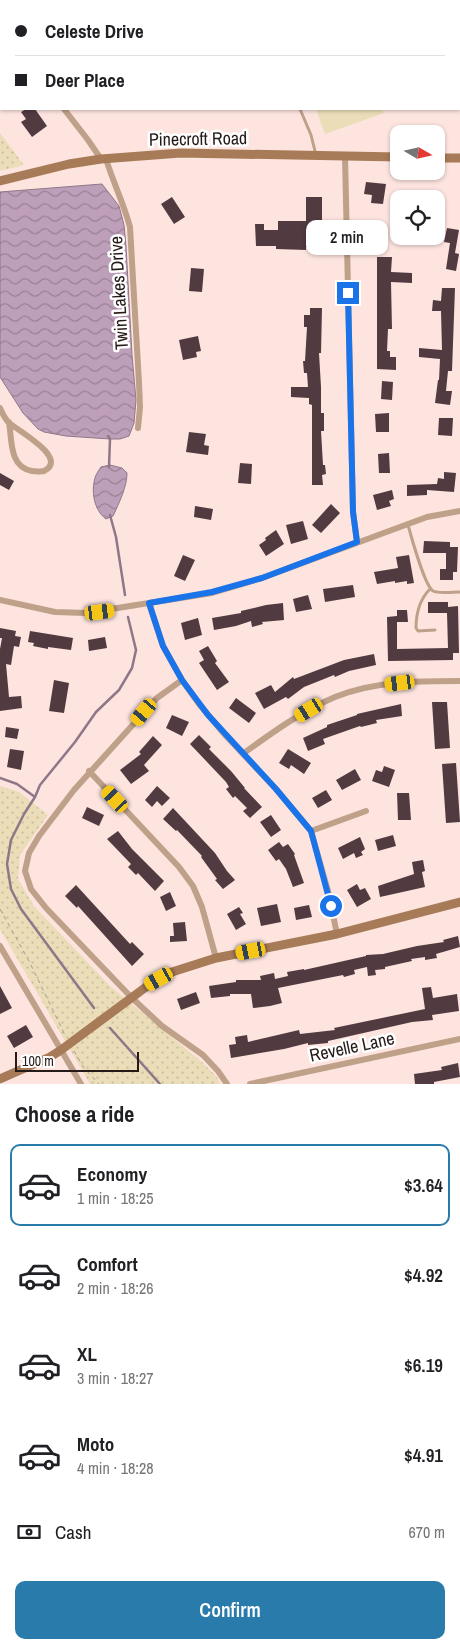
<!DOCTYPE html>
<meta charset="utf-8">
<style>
body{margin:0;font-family:"Archivo Narrow",sans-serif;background:#f6f6f6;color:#202124;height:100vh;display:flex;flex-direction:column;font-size:19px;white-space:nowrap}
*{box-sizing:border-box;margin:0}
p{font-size:16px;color:#757577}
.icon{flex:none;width:28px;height:28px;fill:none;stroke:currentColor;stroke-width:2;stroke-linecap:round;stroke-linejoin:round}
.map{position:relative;height:1084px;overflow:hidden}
.sheet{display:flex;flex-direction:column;background:#fff;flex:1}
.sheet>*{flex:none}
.hud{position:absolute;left:0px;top:0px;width:460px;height:110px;box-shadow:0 1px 4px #0004;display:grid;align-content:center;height:110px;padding:0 15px;background:#fff}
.needle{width:32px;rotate:99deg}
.controls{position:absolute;left:390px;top:125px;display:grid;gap:10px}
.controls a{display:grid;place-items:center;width:55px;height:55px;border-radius:10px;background:#fff;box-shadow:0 1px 4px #0004;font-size:25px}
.scale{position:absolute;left:15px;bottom:12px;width:124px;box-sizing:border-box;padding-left:5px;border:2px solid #251a18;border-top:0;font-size:14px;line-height:18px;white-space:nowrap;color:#251a18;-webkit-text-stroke:4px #fff;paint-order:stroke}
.end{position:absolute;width:22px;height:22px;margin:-11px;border:6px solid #1a73e8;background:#fff;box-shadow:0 0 0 2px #fff}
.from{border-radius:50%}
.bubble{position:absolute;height:35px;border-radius:10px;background:#fff;box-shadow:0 1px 4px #0004;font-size:16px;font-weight:600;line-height:35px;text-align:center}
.car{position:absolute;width:15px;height:30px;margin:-15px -8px;border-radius:6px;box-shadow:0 0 4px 1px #0007;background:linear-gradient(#f5c518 24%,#345 0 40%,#f5c518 0 76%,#345 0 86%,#f5c518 0)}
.hud b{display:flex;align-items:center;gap:18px;height:48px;font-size:19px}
.hud b+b{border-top:1px solid #e0e0e0}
.hud i{width:12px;height:12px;background:#202124}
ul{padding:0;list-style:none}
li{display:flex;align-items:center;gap:15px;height:82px;margin:0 10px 8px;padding:0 5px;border:2px solid transparent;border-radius:10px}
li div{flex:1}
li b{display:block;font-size:19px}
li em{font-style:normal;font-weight:600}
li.active{border-color:#287bab}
li>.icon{width:45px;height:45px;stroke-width:1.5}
h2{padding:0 15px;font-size:22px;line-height:60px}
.pay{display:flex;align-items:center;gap:12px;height:55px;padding:0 15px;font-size:19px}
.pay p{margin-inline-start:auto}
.primary-button{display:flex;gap:10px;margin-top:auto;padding:10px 15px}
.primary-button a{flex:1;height:58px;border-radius:10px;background:#287bab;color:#fff;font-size:20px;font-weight:600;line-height:58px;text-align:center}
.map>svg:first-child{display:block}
</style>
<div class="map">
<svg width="460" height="1084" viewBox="0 0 460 1084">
<defs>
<pattern id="park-dots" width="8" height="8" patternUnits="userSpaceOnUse" patternTransform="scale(1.25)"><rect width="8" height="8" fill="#eaddb8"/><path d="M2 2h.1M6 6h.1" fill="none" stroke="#c9bd9d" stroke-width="1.8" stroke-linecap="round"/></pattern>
<pattern id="water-waves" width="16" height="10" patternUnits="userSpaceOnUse" patternTransform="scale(1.25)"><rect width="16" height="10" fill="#bd9fba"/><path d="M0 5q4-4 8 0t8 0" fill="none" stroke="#998196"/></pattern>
</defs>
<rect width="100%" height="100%" fill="#fde4df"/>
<path fill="url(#park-dots)" d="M0 133 24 165 0 171Z
M0 786 19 792 48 815 20 855 18 879 34 906 110 986 203 1063 217 1077 220 1084H90L0 929Z"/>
<path fill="#eaddb8" d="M316 109H382L384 113 325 134Z"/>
<path fill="url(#water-waves)" stroke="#8f7789" d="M102 184 119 206 124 225 126 246 132 355 136 400 134 423 129 436 120 439H110L66 436 44 432 38 429 23 413 0 377V192Z
M110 465 122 468 127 473C127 487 119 503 113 516L106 519C94 510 91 492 95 478 96 474 99 470 101 467Z"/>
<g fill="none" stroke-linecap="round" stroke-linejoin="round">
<path stroke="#8f7789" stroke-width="2.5" d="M108 436 110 439 109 467
M110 515 116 537 125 595
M0 778 17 784 35 797
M94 1008 21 909 11 889 7 864 11 840 24 814 35 797 40 785 75 742 96 712 119 690 132 668 136 650 128 617
M110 1028 160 1084"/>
</g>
<path fill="#523a41" d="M26 109H35L47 126 32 137 21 122 26 119 21 112Z
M366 182 386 184 383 204 371 203 372 195 364 194Z
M408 192 430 193V199H408Z
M172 197 185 217 174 224 161 204Z
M306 197H322V247H306V250L276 249V246H256L255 224H264V230H278V221H306Z
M371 222H382L383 247H372Z
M447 228 459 230 455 253 459 254 456 271 446 269 450 243 444 242Z
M377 257H392L391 272 412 273V283L391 282 392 329H388L387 351H390V357H396V370L377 369Z
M191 268 204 269 202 292 189 291Z
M442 288H455L452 371H448L446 391H452L450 405 435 403 438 380H439L440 359 419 357V348L442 350 441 311H432L433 300 441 301Z
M310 308H322L321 353H319L321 387V413H324V431H321L323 465H325L326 474 322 475 323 485H312V405L309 404V398L291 397V387H308L307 373H304L303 361H305L307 327H304V315H310Z
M198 336 201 351 196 352 197 357 183 360 179 340Z
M382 381 393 382 392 400 381 399Z
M389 413V432H376L375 414Z
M439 418H453L452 436 438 435Z
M189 432 206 434 204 445 209 446 208 455 186 452Z
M389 453 390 473H379L378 454Z
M240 463 252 464 251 484 238 483Z
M444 472 456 473 454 492 427 490V495L407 496V485L437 484 438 478 444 479Z
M0 473 14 481 9 490 0 485Z
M392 490 394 499 389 501 391 506 377 510 373 495Z
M331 504 340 513 321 533 312 525Z
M195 506 213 509 211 520 194 517Z
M303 521 308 539 291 544 286 525Z
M276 530 284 544 266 556 259 545 266 540 265 538Z
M424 541 450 542V547H458L457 572H453V580H440V569H446V553H423Z
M183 555 195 560 185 581 174 576Z
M409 555 414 583 407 584V581L395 583V581L377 584 374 572 398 568 396 557Z
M353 585 355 597 325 602 323 589Z
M308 595 312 609 296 612 293 599Z
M428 602H448V607L458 606 459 653H453V660L388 661 387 617 397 616V610H407L408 622H397V649L448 648 447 613H428Z
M283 603 284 620 262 622 263 624 252 627 251 621 236 626 214 630 212 618 241 613V611L266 605Z
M198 618 202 635 185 640 181 623Z
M0 628 16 631 15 636 21 637 19 647 14 646 11 665 6 664 9 697 21 696 22 708 0 711V649L2 638H0Z
M30 631 73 638 71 650 48 647V649L33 646 34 643 28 642Z
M105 637 107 648 89 651 88 640Z
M208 646 217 661 215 663 229 682 217 690 199 663 204 660 199 651Z
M374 654 376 665 349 671 335 677 334 675 304 687 288 699 286 697 264 709 255 693 271 685 275 692 293 677 294 679 344 660Z
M54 680 69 683 64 713 49 711Z
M236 698 256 713 249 723 229 708Z
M432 702H447L450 748 435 749Z
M401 704 402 716 376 720 377 723 361 727 360 726 323 739 325 744 308 751 303 738 327 727V725L357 715V714Z
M172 715 189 722 182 736 166 728Z
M6 727 19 729 17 739 5 737Z
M199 735 211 747 209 749 231 771 245 788H244L262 807 250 818 243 811 247 808 235 796 233 798 226 789 229 787 226 782 190 744Z
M153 736 162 745 144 765 149 771 131 784 120 770 141 754 139 752Z
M10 749 24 751 21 770 7 767Z
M288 749 311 763 304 774 291 765 289 769 279 763Z
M456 763 460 822 446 823 442 764Z
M384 766 395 770 389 787 372 781 376 770 382 772Z
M355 769 361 780 342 790 336 780Z
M157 786 170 798 162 806 157 801 152 807 145 800Z
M326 790 332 800 318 808 312 798Z
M397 793H409L411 820H398Z
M87 807 104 815 99 826 82 818Z
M173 808 215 853 227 871 235 880 223 889 215 880 217 879 201 857 202 856 177 830 176 831 163 819Z
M271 815 281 830 271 837 260 822Z
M118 831 132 849 164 881 155 891 138 873 136 875 128 867 131 864 107 839Z
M393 835 396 846 378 851 375 840Z
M360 837 365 849 361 852 363 855 356 858 354 853 343 859 338 848Z
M279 842 283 847 288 844 295 854 294 855 304 883 293 887 286 869 279 859 276 861 268 850Z
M423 860 425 871 422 872 425 887 380 897 378 886 414 874 412 862Z
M357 884 360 890 365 888 371 899 357 907 347 890Z
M76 885 130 944 132 942 144 954 132 966 78 906 77 908 65 896Z
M170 892 176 906 166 911 160 897Z
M277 904 281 922 261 926 257 908Z
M309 905 312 917 296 920 294 908Z
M239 907 243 913 240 914 246 924 236 930 227 914Z
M185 922 187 941 170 942V936H174L173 923Z
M458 936 460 947 436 954 437 958 425 960V957L411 959 412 961 385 967V969L375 970 376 975 368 976 367 967 354 970 355 974 344 977 343 975 278 988 282 1003 270 1006 253 1008 251 994H230V996L211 998 209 986 236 982V980H261L260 976 274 973 275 979 288 976 287 972 304 969V970L366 956V955L383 954 417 946 444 942 443 940Z
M0 986 12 1008 0 1014Z
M431 987 433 998 457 994 459 1011 432 1015 433 1020 412 1022 328 1041V1043L308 1045V1043L284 1049 231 1058 229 1045 236 1044 235 1037 247 1035 248 1042 299 1030 300 1034 335 1030 334 1028 425 1009 422 988Z
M196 992 200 1003 181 1010 177 999Z
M26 1025 33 1037 14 1048 7 1036Z
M458 1063 460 1077 434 1082V1084H415L414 1074 442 1070 441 1067Z"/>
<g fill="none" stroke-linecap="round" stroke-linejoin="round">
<path stroke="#ac9894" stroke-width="1" stroke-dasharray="4 4" stroke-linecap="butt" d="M0 909 29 961 65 1035
M74 1051 84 1068 99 1084"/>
<path stroke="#bfa088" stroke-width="3" d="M300 109 311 135 316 155
M408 525C411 536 425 586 433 591 439 594 453 592 460 592
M430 589C419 600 416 613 416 628L418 631 435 630"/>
<path stroke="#bfa088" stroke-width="6" d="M0 26 1 28
M64 109 88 140 101 159
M345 156 353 512 357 542
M106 159C113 182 124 204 130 227L139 383 140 407 138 428
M0 408C2 413 5 418 8 422 15 429 70 458 44 471 40 472 35 471 32 471 9 467 12 440 9 422
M0 600 55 612 86 613 212 593 262 578 427 517 460 511
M149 603 163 646 182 680 199 704 226 736 276 789 311 831 328 891 337 934
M182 680 157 698 74 790 39 836 29 853 25 871 31 889 46 908 131 997 162 1026 203 1055 218 1071 227 1084
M244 753C273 732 302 711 335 697 374 681 419 681 460 681
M89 771 179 867 193 886 202 907 216 958
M311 831 366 811
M0 946 81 1084
M250 1084 460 1039"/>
<path stroke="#a77b57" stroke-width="9" d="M459 0 460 2
M436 158H460
M0 181 69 164 101 159 181 153 399 157
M0 1079 50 1057 61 1050 146 987 172 972 216 958 337 934 460 902"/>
</g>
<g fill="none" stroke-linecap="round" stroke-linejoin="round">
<path stroke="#1a73e8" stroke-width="6" d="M331 906 311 831 276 789 208 715 182 680 163 646 149 603 212 592 262 578 357 542 353 512 348 293"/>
</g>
<g text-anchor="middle" stroke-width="5" stroke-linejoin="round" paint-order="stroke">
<g font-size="18" fill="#251a18" stroke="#fff">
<text transform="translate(198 139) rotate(-1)" y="6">Pinecroft Road</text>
<text transform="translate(119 293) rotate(-93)" y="6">Twin Lakes Drive</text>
<text transform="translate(352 1047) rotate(-12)" y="6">Revelle Lane</text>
</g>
</g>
</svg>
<div class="controls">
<a><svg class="needle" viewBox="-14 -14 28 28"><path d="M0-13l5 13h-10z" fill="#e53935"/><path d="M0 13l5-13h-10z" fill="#757577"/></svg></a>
<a><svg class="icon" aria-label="locate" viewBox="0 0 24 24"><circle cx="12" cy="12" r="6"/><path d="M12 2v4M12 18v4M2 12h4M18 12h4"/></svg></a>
</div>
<div class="scale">100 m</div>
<i class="end from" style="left:331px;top:906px"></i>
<i class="end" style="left:348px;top:293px"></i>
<div class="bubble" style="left:306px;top:220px;width:82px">2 min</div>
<i class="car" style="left:100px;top:612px;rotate:83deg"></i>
<i class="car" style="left:400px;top:683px;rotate:263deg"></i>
<i class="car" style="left:309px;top:710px;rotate:239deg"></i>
<i class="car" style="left:144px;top:712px;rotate:220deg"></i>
<i class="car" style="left:115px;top:799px;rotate:317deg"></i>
<i class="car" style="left:251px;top:951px;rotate:259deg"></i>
<i class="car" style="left:159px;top:979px;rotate:241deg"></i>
<div class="hud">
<b><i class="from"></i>Celeste Drive</b>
<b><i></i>Deer Place</b>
</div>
</div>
<section class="sheet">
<h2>Choose a ride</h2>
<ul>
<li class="active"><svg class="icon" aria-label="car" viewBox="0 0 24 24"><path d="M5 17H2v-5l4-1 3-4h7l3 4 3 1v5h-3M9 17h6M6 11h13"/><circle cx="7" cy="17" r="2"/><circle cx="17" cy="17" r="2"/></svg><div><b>Economy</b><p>1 min · 18:25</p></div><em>$3.64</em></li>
<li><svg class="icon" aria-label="car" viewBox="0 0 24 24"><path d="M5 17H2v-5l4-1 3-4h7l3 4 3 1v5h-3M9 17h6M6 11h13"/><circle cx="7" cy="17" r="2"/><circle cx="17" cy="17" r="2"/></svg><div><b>Comfort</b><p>2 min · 18:26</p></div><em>$4.92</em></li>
<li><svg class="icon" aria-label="car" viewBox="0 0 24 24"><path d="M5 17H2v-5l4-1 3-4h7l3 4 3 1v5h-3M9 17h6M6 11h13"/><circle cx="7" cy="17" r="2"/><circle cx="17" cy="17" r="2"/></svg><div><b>XL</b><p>3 min · 18:27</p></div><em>$6.19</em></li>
<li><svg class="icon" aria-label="car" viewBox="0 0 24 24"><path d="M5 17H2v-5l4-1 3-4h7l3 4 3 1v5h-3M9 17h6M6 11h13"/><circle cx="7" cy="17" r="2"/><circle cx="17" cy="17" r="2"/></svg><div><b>Moto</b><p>4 min · 18:28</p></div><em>$4.91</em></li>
</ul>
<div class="pay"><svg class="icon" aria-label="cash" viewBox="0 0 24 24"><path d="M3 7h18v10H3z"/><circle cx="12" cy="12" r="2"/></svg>Cash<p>670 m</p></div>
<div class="primary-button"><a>Confirm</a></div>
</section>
